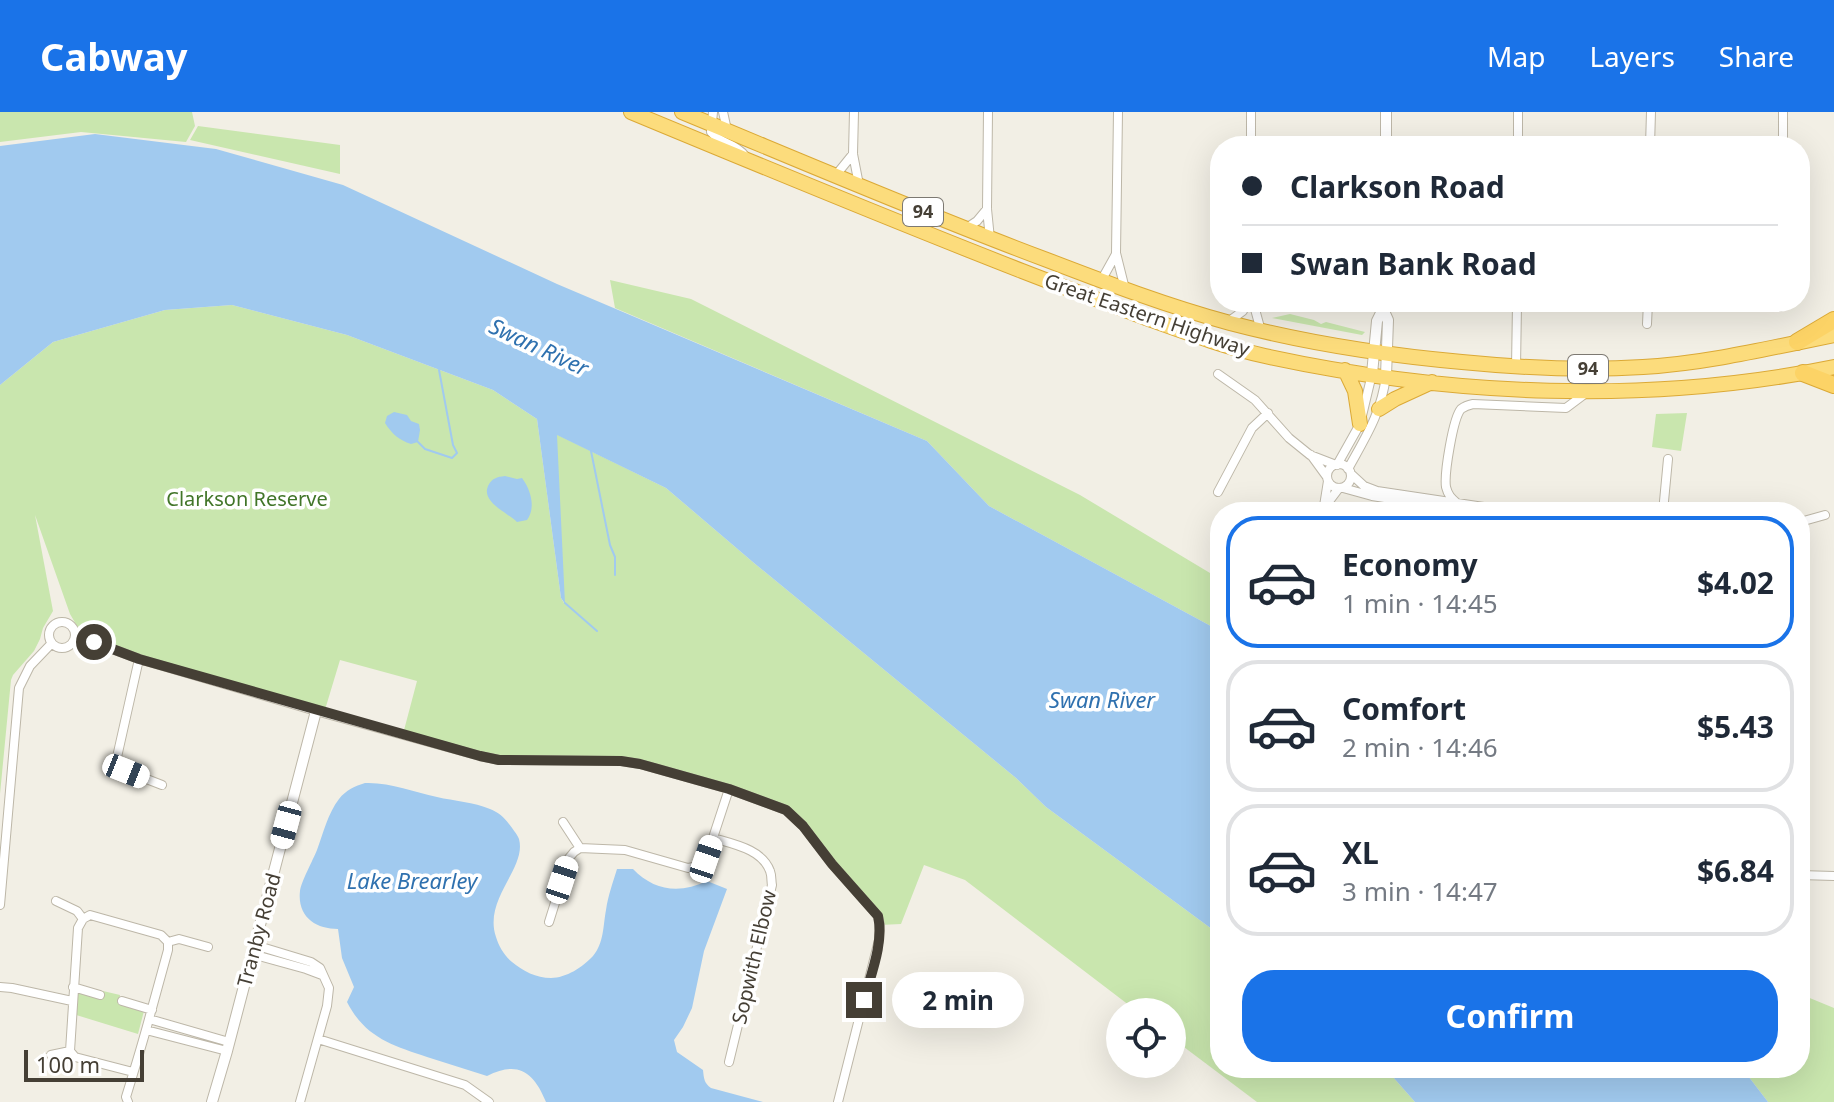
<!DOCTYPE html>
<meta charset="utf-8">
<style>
body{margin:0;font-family:"Noto Sans",sans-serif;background:#f6f6f7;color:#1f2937;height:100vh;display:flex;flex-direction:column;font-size:30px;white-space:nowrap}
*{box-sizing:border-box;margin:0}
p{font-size:26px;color:#747a83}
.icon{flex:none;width:44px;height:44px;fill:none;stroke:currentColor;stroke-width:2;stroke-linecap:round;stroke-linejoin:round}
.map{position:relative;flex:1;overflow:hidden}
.sheet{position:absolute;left:1210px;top:390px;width:600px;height:576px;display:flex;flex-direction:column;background:#fff;border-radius:32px;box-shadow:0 8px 32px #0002}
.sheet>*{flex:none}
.top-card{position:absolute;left:1210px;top:24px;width:600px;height:176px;border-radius:32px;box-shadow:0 8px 32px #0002;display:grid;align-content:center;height:176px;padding:0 32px;background:#fff}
.buttons{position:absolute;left:1106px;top:886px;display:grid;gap:16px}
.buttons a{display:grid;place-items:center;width:80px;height:80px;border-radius:50%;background:#fff;box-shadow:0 8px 32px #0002;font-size:40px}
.scale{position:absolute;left:24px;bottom:20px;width:120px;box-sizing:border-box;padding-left:8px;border:4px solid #453f35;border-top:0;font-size:22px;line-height:28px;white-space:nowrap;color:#453f35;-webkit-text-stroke:6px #fff;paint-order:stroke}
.end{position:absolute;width:36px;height:36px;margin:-18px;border:10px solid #453f35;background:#fff;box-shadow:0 0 0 4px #fff}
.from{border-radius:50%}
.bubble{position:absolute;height:56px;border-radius:28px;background:#fff;box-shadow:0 8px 32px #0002;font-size:26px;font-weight:700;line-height:56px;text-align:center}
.car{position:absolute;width:24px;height:48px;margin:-24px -12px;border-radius:10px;box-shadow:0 0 6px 2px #0007;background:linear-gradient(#fff 24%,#345 0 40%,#fff 0 76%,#345 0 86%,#fff 0)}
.top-card b{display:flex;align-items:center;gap:28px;height:76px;font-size:30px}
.top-card b+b{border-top:2px solid #e0e1e3}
.top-card i{width:20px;height:20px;background:#1f2937}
ul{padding:14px 0 0;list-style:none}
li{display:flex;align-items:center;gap:24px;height:132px;margin:0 16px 12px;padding:0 16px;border:4px solid #e0e1e3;border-radius:32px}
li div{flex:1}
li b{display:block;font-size:30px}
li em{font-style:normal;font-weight:700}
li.on{border-color:#1a73e8}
li>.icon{width:72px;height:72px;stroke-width:1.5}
.primary-button{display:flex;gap:16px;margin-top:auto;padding:16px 32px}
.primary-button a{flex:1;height:92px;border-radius:32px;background:#1a73e8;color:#fff;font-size:32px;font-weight:700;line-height:92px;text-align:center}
header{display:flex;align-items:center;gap:48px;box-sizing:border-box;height:112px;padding:0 40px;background:#1a73e8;color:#fff}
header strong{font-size:38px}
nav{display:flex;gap:44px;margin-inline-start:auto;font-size:28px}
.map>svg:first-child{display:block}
</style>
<header>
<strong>Cabway</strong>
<nav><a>Map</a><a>Layers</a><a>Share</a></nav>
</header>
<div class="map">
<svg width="1834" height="990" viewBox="0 0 1834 990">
<rect width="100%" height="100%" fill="#f2efe5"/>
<path fill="#c9e6ae" d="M0 0H192L195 14 186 30 81 20 0 30Z
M198 14 340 33V62L190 28Z
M610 168 691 187 1080 383 1220 467V519L989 394 927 329 615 196Z
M232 193 347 223 493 278 537 307 561 486 564 491 556 322 666 376 754 451 1016 666 1046 695 1220 823V956H1385L1415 990H1257L1172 926V900H1138L965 768 924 753 901 812 880 813 795 703 642 650 499 646 403 622 417 569 340 548 324 601 94 530 77 514 70 502 35 403 53 499 43 516 40 527 34 539 13 563 11 568 0 682V273L53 230 165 198Z
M1290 202 1314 208 1321 212 1326 210 1365 220 1362 223 1272 206Z
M1687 301 1681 339 1652 335 1656 302Z
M103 879 120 883 119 891 144 899 138 922 73 902 76 880 102 886Z
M1800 882 1834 896V990H1768L1742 956H1800Z"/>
<path fill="#a1caef" d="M95 22 216 37 343 73 557 172 927 329 989 394 1220 519V823L1046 695 1016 666 754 451 666 376 557 323 565 492 561 486 537 307 493 278 347 223 232 193 165 198 53 230 0 273V34Z
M394 300 407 303 411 309 419 312 420 318 418 330 411 332C399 328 392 322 385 311L387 304Z
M505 364 517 367 522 366C531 378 536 396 527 408L517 410C508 401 481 390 488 374 492 366 497 365 505 364Z
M365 671C390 670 413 680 437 685 454 689 474 690 490 697 498 700 504 705 509 712 512 716 517 722 519 727 527 756 483 787 496 825 499 835 504 843 512 850 523 859 536 866 551 866 566 866 583 855 593 844 604 831 603 814 606 798 608 784 613 770 617 757H633C654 779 680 782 707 769L727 777 704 839 692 896 683 915 674 928 677 940 703 958C704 967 704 971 711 976L763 990H546C534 960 518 948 487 964 467 958 447 951 427 945 391 933 365 925 347 890L354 875 342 846 338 817C316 817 297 805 300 779 301 770 313 748 317 738 323 722 328 701 339 687 346 678 355 674 365 671Z
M1385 956H1742L1768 990H1415Z"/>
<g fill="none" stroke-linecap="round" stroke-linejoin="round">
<path stroke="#a1caef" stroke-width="2" d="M418 330 425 337 452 346 457 341 453 333 439 258
M591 339 610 433 615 445V463
M565 491 597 519"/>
<g stroke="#bdb7a8" stroke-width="10">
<path id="minor" d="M713 0 711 20C721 32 737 32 746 45
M723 0 727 18
M854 0 853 42 859 73
M988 0 987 97 990 127
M1118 0 1116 141 1125 177
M1251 0V34
M1518 34V0
M1650 34 1651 0
M1783 34V0
M836 63 853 42
M965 117 977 109 987 97
M1101 169 1116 142
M1253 190 1261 219
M1780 195V190
M1228 210 1243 199 1246 190
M1647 212 1648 190
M1516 255 1517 192
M1218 262 1255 288 1289 326 1310 343 1336 353
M1311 343 1327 365
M1327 364a12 12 0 1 1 24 0a12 12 0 1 1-24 0Z
M1337 353 1360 312 1372 262
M1348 357C1366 324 1381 302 1386 264
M1351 362 1364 374 1377 379 1517 400
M1343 376 1372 384 1474 400
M1218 380 1252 316 1268 301
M1457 391C1451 386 1448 383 1446 375 1444 362 1453 306 1461 297 1465 294 1468 293 1473 292L1566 296 1586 281
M1324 394 1328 369
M1321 400 1339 376
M1663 400 1668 347
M1800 410 1825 403
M49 523a13 13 0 1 1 26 0a13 13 0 1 1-26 0Z
M75 525 94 530 139 547 316 599 480 644 499 648 621 649 640 652 729 677 786 698 803 714 832 752 878 804 880 813 879 828 838 990
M139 547 117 645 126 659 162 673
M563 710 580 736
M713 726C733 732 762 737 770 759 772 764 771 769 772 773L729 950
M1800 763 1834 764
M56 789 77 799 83 807
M0 793 19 576 30 554 52 531
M549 810 569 746 574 740 580 736 625 738 688 756 700 754 706 747 729 677
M168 830 179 827 208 835
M255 833 311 850 320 856 329 876 327 894 300 990
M252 842 306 857 322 863
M0 875 12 876 72 889
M73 875 100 883
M122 889 152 898
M149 907 229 930
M146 918 227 939
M318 927 465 973 489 990
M51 943 70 939
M128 990 126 985C134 959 142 933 149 907L168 838V830L161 823 90 803 83 807 78 816 70 939 75 945 133 960"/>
</g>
<g stroke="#bdb7a8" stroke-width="12">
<path id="tertiary" d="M1386 34V0
M1384 190 1383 197 1388 208 1386 264
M1372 262 1377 209 1383 197
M212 990 227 939 316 599"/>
</g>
<g stroke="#dba936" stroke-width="16">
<path id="trunk" d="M631 0C761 54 891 108 1022 159 1063 175 1104 190 1146 206 1185 220 1225 235 1265 244 1449 284 1649 293 1834 255
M682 0C803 50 924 102 1047 148 1107 171 1167 194 1230 211 1306 231 1384 243 1462 250 1523 256 1582 259 1643 255 1708 251 1770 236 1834 223
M1345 258 1355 279 1360 312
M1379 297 1395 287 1432 270"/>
</g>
<g stroke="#dba936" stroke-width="18">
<path id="motorway" d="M1797 230 1834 208
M1803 261 1834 273"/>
</g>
<use href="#minor" stroke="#fff" stroke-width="8"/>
<use href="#tertiary" stroke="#fff" stroke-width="10"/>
<use href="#trunk" stroke="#fcdc7c" stroke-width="14"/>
<use href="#motorway" stroke="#fcd366" stroke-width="16"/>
</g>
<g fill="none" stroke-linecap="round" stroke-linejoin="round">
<path stroke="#453f35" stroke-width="10" d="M94 530 139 547 480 644 499 648 621 649 640 652 729 677 786 698 803 714 832 752 878 804C884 831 871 862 864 888"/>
</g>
<g text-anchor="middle" stroke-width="7" stroke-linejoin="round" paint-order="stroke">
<g fill="#fff" stroke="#7d7972" stroke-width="2">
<rect x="903" y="86" width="40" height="28" rx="6"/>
<rect x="1568" y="243" width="40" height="28" rx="6"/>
</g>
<g font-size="18" font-weight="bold" fill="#453f35">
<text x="923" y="106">94</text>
<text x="1588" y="263">94</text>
</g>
<g font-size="20" fill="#453f35" stroke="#fff">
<text transform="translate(1147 203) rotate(19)" y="7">Great Eastern Highway</text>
<text transform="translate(259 818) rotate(-75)" y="7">Tranby Road</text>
<text transform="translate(754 845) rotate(-77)" y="7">Sopwith Elbow</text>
</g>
<g font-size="20" fill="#417529" stroke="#fff">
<text x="247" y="394">Clarkson Reserve</text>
</g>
<g font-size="22" font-style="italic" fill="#2f71af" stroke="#fff">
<text transform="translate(539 235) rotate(25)" y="8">Swan River</text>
<text x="1102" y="596">Swan River</text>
<text x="412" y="777">Lake Brearley</text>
</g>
</g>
</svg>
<div class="buttons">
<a><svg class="icon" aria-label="locate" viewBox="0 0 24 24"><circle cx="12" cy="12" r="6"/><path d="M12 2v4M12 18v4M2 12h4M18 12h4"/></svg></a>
</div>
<div class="scale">100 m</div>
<i class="end from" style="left:94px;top:530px"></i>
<i class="end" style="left:864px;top:888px"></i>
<div class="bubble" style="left:892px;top:860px;width:132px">2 min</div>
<i class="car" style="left:126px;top:659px;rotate:112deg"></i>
<i class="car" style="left:286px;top:713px;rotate:195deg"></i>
<i class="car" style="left:706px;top:747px;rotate:19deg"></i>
<i class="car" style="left:562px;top:768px;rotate:18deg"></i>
<div class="top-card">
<b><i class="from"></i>Clarkson Road</b>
<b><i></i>Swan Bank Road</b>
</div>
<section class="sheet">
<ul>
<li class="on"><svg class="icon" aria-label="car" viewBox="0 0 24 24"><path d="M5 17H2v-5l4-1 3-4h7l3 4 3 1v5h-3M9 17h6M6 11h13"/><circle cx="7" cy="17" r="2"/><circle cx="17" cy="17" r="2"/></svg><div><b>Economy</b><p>1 min · 14:45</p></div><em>$4.02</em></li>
<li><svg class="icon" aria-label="car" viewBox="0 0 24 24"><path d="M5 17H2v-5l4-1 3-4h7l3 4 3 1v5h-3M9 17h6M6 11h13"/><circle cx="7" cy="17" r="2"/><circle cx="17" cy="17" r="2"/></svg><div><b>Comfort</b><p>2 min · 14:46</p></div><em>$5.43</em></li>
<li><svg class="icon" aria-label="car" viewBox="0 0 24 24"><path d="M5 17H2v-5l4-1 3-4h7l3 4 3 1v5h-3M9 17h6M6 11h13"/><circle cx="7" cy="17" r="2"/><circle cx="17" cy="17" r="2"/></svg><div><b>XL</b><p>3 min · 14:47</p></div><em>$6.84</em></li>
</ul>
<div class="primary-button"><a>Confirm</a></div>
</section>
</div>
